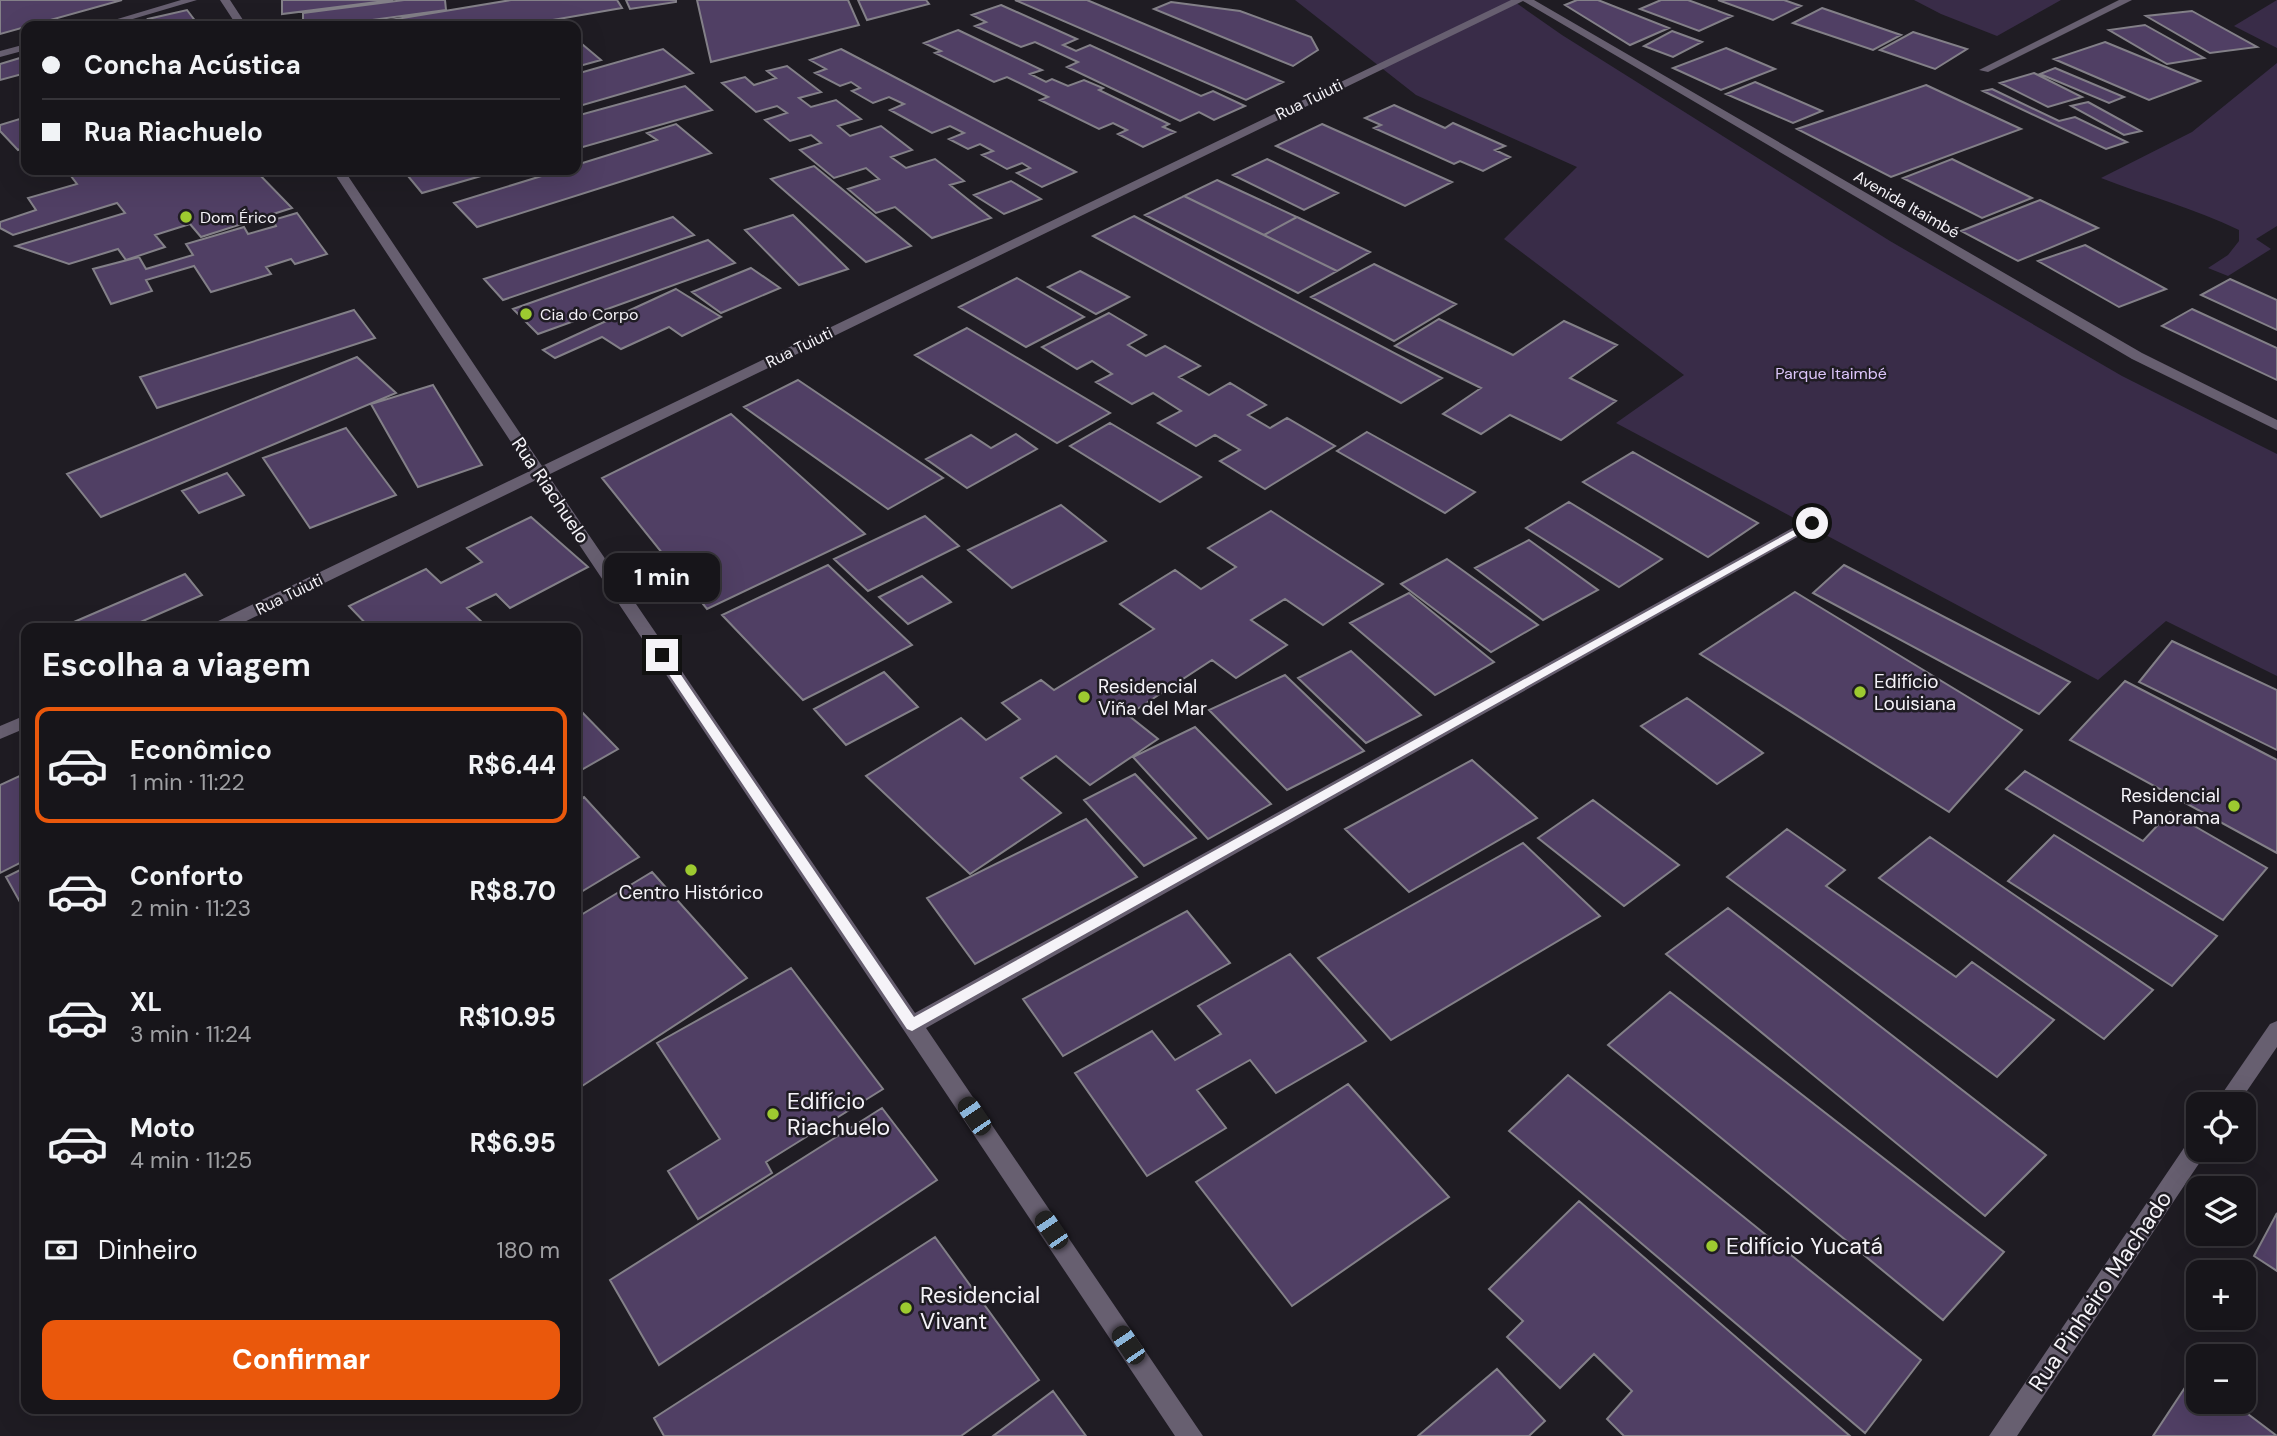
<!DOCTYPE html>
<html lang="pt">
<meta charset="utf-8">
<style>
body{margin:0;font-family:"DM Sans",sans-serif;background:#201e23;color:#f1f3f6;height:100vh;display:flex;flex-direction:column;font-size:26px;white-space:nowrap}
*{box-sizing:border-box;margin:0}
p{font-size:23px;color:#9e9fa2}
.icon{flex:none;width:38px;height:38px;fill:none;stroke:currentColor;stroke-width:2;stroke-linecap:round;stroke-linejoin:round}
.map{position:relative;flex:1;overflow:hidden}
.panel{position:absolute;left:21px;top:623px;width:560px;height:791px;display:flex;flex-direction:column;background:#17151a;border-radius:14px;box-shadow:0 7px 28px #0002,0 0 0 2px #363439}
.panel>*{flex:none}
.banner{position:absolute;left:21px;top:21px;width:560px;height:154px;border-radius:14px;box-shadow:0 7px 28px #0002,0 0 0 2px #363439;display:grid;align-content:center;height:154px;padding:0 21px;background:#17151a}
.tools{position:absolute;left:2186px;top:1092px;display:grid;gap:14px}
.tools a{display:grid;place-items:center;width:70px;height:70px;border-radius:14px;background:#17151a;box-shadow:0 7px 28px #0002,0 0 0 2px #363439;font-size:35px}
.end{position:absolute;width:32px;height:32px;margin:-16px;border:9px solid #f5f3f8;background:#111;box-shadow:0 0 0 4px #111}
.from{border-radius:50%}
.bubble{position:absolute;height:49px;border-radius:14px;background:#17151a;box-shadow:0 7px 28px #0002,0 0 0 2px #363439;font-size:23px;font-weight:700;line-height:49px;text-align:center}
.car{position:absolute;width:21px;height:42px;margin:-21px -10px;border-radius:9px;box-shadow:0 0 5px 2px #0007;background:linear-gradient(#222 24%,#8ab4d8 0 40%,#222 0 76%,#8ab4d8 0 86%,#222 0)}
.banner b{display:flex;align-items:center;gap:24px;height:66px;font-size:26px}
.banner b+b{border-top:2px solid #363439}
.banner i{width:18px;height:18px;background:#f1f3f6}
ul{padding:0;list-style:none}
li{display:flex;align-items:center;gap:21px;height:116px;margin:0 14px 10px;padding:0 7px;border:4px solid transparent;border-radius:14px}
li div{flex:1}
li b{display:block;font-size:26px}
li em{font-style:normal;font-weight:700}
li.on{border-color:#ea580c}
li>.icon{width:63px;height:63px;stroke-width:1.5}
h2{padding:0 21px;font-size:32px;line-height:84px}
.pay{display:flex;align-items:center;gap:18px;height:77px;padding:0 21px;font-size:26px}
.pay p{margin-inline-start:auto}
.primary-button{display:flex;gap:14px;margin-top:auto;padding:14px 21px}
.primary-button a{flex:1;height:80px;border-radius:14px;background:#ea580c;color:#fff;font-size:28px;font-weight:700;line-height:80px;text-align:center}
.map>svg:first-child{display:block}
</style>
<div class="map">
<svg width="2277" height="1436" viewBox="0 0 2277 1436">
<rect width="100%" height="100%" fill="#1f1c23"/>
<path fill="#392c48" d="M1295 0H1512L1562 35 1890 241 2122 376 2277 454V676L2166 621 2098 680 1616 423 1684 375 1504 239 1577 167 1416 95Z
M1914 0H2061L1997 36 1941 14Z
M2277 0V48L2234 26Z
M2277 63V226L2256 239 2271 249 2228 276 2208 268 2228 255 2239 241V230C2194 208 2147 196 2101 178L2192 132Z"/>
<path fill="#503f64" stroke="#838088" stroke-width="2" d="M0 0H122L0 34Z
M282 0H393L282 14Z
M404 0H445L446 10 328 26H303V13Z
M511 0H617L622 8 518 26H354Z
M626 0H676V2L630 9Z
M697 0H848L859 25 711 62Z
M858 0H926L929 4 867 20Z
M1015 0H1087L1283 82 1246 100Z
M1598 0 1669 28 1630 45 1565 5 1577 0Z
M1688 0 1732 16 1699 31 1640 9 1661 0Z
M1718 0H1784L1801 6 1773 20Z
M1171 2 1240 11 1311 37 1318 50 1293 66 1154 9Z
M1001 5 1077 39 1063 45 1076 51 1090 45 1201 96 1213 91 1245 106 1214 120 1199 112 1180 121 1067 67 1078 62 1035 42 1021 47 975 26 986 22 972 15Z
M1822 8 1901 35 1873 50 1793 23Z
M187 10 196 22 179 26H153L148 19Z
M2192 11 2257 47 2210 53 2146 16Z
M2145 25 2204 58 2167 64 2109 30Z
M958 30 1042 70 1030 74 1046 82 1052 79 1068 86 1084 80 1103 88 1099 90 1169 124 1163 127 1175 132 1143 147 1118 134 1127 130 1113 123 1099 129 1040 100 1048 97 1007 77 994 82 935 53 941 51 924 43Z
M1672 31 1702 42 1673 57 1644 46Z
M1913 32 1967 49 1935 69 1880 50Z
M576 39 601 60 576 67Z
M2105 42 2200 81 2149 100 2054 59Z
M1726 48 1775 69 1721 90 1673 68Z
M663 49 693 73 576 107V74Z
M841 49 1076 172 1042 187 1017 173 1030 168 1022 163 1007 169 982 155 993 151 980 144 968 149 949 139 964 133 950 126 932 133 890 110 904 104 889 97 873 103 852 91 860 88 851 82 840 86 815 73 826 69 810 60Z
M20 58 26 65V73L0 80V64Z
M787 66 821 92 799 98 811 107 836 100 861 119 838 126 850 136 881 126 912 150 891 157 906 168 935 159 964 181 950 185 991 218 932 238 895 207 876 213 848 189 879 179 866 168 834 178 800 150 821 143 811 135 790 141 765 120 787 113 777 106 756 112 722 83 745 77 754 85 776 78 767 71Z
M2055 68 2124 97 2109 103 2040 74Z
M2034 73 2082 97 2048 107 2000 83Z
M1755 82 1822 111 1793 123 1726 94Z
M1926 85 2021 129 1891 177 1797 129Z
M685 86 712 110 576 149V116Z
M1992 89 2059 121 2075 117 2127 142 2106 149 1983 91Z
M2088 102 2141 131 2124 135 2071 106Z
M1394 105 1445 128 1453 123 1505 146 1495 150 1510 157 1483 171 1460 161 1454 164 1374 128 1381 125 1365 118Z
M26 117V147L18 150 0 131V125Z
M676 124 711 153 477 227 454 203 561 170H576V165L657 140 647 133Z
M1322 124 1452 182 1405 206 1276 146Z
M1267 159 1338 193 1304 210 1233 175Z
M1952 159 2032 198 1982 218 1903 178Z
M814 166 911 246 866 262 771 179Z
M94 170H255L292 208 201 237 190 224 155 235 165 247 126 260 118 249 69 264 16 246 125 213 117 203 13 235 0 228V222L36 210 28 198 77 184 71 176Z
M403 170H502L422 193Z
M1217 180 1297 217 1264 235 1184 196Z
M1011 181 1041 199 1004 214 974 195Z
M1184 196 1337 271 1298 293 1145 215Z
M2040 200 2098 228 2018 261 1961 231Z
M297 213 327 254 295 264 291 259 266 267 271 274 211 292 194 266 146 280 152 291 111 304 93 269 139 257 146 269 193 255 186 244 244 227 248 234 276 226 273 220Z
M793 215 848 269 799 285 745 230Z
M1134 216 1442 378 1401 403 1093 236Z
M673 217 694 235 503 300 484 279Z
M1297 217 1370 252 1337 271 1264 235Z
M708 240 735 263 538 334 513 309Z
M2085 245 2166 289 2119 307 2038 261Z
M1374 264 1456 304 1394 341 1311 297Z
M751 268 780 288 721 313 692 292Z
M1080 271 1129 297 1096 314 1048 287Z
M1017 278 1084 317 1026 347 959 307Z
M2230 279 2277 300V330L2201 295Z
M676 289 721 317 682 336 669 327 621 349 602 337 555 358 543 350Z
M2192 309 2277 348V380L2162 326Z
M354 310 375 338 157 408 140 377Z
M1109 313 1146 335 1128 345 1146 356 1165 346 1200 366 1179 377 1209 395 1230 383 1266 405 1248 415 1270 428 1287 418 1335 446 1265 489 1220 461 1240 450 1215 435 1196 446 1158 423 1181 411 1153 393 1132 404 1096 382 1112 374 1092 361 1077 369 1042 347Z
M1439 319 1513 355 1564 321 1617 345 1570 378 1616 401 1561 440 1510 415 1481 434 1443 414 1481 388 1395 346Z
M967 328 1110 413 1057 443 915 355Z
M357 357 396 393 101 517 67 474Z
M798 380 943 478 888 509 744 407Z
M433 385 482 465 418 487 371 404Z
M731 414 865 534 707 609 602 478Z
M1110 423 1201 477 1160 502 1070 446Z
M346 428 396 495 310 528 263 458Z
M1367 432 1475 492 1445 513 1337 451Z
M1016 434 1037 449 967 488 926 459 971 435 991 448Z
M1633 452 1758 523 1708 557 1583 482Z
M227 473 244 495 199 513 182 491Z
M1569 502 1662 559 1619 587 1526 528Z
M1061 505 1106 541 1012 588 968 550Z
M1271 511 1383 584 1323 625 1285 599 1251 620 1287 645 1236 678 1212 660 1128 715 1158 739 1090 785 1056 756 1021 778 1061 813 970 874 866 776 961 718 986 740 1020 719 1002 703 1041 680 1054 690 1154 629 1120 604 1175 570 1201 589 1236 567 1208 548Z
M925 516 959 546 868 591 834 559Z
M531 517 588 567 510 608 496 594 467 608 484 624 476 628H370L349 606 426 569 441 583 482 562 467 548Z
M1529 540 1598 590 1543 620 1475 568Z
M1447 559 1538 625 1491 652 1401 584Z
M828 565 912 645 803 700 722 615Z
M1844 565 2070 682 2039 714 1813 593Z
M185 574 202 595 127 628H60Z
M922 576 951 602 908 624 879 597Z
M1795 592 2022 730 1949 812 1700 654Z
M1409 593 1494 662 1435 695 1350 623Z
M2172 641 2277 690V750L2139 682Z
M1351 651 1421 715 1366 743 1298 678Z
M884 672 918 707 846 745 814 709Z
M1285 675 1364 751 1287 790 1209 710Z
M2125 681 2277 760V853L2070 740Z
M1687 698 1763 753 1717 784 1641 726Z
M576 706 618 749 576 773Z
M1195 727 1271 804 1208 839 1133 757Z
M1472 760 1537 818 1409 892 1345 829Z
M2025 771 2143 841 2170 812 2267 868 2223 920 2006 789Z
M26 773V860L0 873V785Z
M1135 774 1196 838 1144 866 1084 800Z
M584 797 639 857 576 895V802Z
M1593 800 1679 865 1624 906 1538 838Z
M1086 819 1137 877 975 964 927 898Z
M1787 829 1845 870 1826 886 1956 977 1972 962 2054 1020 1997 1077 1727 877Z
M2054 835 2217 936 2172 986 2008 881Z
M1930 837 2153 990 2104 1039 1879 878Z
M1523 843 1600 916 1391 1040 1318 958Z
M26 867V913L6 877Z
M652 872 747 978 576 1090V918Z
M1728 908 2046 1155 1985 1216 1666 954Z
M1187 911 1230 963 1063 1056 1023 999Z
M1290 954 1366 1041 1276 1093 1250 1060 1197 1090 1226 1128 1147 1176 1075 1073 1152 1031 1175 1060 1221 1034 1198 1006Z
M791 968 883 1089 766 1162 772 1173 698 1219 668 1171 720 1139 657 1043Z
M1670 992 2004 1252 1943 1320 1608 1045Z
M1568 1075 1921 1360 1865 1433 1509 1131Z
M1348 1084 1449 1197 1292 1306 1196 1182Z
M882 1108 937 1180 659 1365 610 1280Z
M1579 1201 1850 1436H1624L1607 1419 1632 1391 1594 1354 1560 1388 1507 1337 1523 1321 1489 1289Z
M2277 1213V1271L2254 1256Z
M935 1237 1039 1380 961 1436H664L654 1418Z
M1497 1369 1545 1421 1529 1436H1418Z
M2194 1374 2198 1377V1402H2232L2277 1436H2153Z
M1053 1391 1086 1436H993Z"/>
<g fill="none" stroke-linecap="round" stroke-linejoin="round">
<path fill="#675f70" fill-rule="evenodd" d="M181 0H197L109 26H94Z
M220 0H230L247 26H237Z
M1511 0H1534L2142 353 2277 420V430L2132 359 1523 1 548 475 915 1013 1807 520H1817L1820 523 1817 526 926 1028 1203 1436H1175L536 480 232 628H210L212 624 530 471 332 170H344L542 466Z
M2119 0H2132L1988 72 1979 70Z
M26 44V50L0 57V51Z
M26 715V728L0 739V726Z
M2277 1021V1047L2238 1104H2215L2270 1024Z
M2198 1136V1150H2207L2206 1153 2017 1436H1989L2190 1139Z"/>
</g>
<path fill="#f5f3f8" d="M1812 520 1817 523 1815 525 912 1031 907 1029 656 655 658 653H666L914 1017Z"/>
<g fill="#9dca30" stroke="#1f1c23" stroke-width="2.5">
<circle cx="186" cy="217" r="7"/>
<circle cx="526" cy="314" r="7"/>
<circle cx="1860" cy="692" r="7"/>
<circle cx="1084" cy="697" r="7"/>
<circle cx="2234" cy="806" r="7"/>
<circle cx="691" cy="870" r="7"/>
<circle cx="773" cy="1114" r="7"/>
<circle cx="1712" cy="1246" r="7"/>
<circle cx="906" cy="1308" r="7"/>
</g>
<g text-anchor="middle" stroke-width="5" stroke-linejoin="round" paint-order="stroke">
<g font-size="16" fill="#f5f3f8" stroke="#1f1c23">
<text transform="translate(1309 99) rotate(-26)" y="6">Rua Tuiuti</text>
<text transform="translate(1907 204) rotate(30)" y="6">Avenida Itaimbé</text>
<text transform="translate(799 347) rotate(-26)" y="6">Rua Tuiuti</text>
<text transform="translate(289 594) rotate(-26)" y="6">Rua Tuiuti</text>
</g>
<g font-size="16" fill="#f5f3f8" stroke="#1f1c23" text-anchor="start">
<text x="200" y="223">Dom Érico</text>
<text x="540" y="320">Cia do Corpo</text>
</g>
<g font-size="16" fill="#dcc5f9" stroke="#1f1c23">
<text x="1831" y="379">Parque Itaimbé</text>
</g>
<g font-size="19" fill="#f5f3f8" stroke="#1f1c23">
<text transform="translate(551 490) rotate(56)" y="7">Rua Riachuelo</text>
</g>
<g font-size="19" fill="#f5f3f8" stroke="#1f1c23" text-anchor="start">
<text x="1874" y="688">Edifício<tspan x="1874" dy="22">Louisiana</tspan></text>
<text x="1098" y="693">Residencial<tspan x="1098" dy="22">Viña del Mar</tspan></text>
<text x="2220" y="802" text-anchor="end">Residencial<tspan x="2220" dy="22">Panorama</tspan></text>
<text x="691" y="899" text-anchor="middle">Centro Histórico</text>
</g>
<g font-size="23" fill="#f5f3f8" stroke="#1f1c23" text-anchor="start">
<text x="787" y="1109">Edifício<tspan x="787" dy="26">Riachuelo</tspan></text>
<text x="1726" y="1254">Edifício Yucatá</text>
<text x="920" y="1303">Residencial<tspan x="920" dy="26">Vivant</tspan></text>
</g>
<g font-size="23" fill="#f5f3f8" stroke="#1f1c23">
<text transform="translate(2100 1291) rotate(-56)" y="8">Rua Pinheiro Machado</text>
</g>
</g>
</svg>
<div class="tools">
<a><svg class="icon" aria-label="locate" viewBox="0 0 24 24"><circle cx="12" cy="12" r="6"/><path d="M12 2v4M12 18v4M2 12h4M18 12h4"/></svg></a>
<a><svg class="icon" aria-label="layers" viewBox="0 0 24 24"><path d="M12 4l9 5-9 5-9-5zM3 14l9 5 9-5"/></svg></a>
<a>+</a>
<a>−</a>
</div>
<i class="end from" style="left:1812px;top:523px"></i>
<i class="end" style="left:662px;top:655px"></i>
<div class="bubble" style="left:604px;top:553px;width:116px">1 min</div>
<i class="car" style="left:974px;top:1116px;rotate:326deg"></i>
<i class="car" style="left:1051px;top:1230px;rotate:326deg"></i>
<i class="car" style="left:1128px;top:1345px;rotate:326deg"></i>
<div class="banner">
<b><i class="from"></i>Concha Acústica</b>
<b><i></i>Rua Riachuelo</b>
</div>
<section class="panel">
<h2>Escolha a viagem</h2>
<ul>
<li class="on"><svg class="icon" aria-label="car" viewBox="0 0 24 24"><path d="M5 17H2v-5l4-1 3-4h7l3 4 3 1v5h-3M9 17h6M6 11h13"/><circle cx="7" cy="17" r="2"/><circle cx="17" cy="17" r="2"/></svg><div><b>Econômico</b><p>1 min · 11:22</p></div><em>R$6.44</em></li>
<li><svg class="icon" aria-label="car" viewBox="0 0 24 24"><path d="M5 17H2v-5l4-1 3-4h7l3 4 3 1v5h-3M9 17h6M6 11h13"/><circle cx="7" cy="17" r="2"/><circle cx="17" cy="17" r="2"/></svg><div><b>Conforto</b><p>2 min · 11:23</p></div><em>R$8.70</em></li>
<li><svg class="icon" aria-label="car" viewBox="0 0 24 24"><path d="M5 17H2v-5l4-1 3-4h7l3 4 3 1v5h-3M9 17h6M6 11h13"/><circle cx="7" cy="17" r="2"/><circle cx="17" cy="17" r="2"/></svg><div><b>XL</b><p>3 min · 11:24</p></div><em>R$10.95</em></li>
<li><svg class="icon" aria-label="car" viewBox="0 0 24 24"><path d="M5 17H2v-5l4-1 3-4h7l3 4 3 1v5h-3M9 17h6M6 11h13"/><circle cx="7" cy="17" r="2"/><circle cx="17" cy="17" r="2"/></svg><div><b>Moto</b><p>4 min · 11:25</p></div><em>R$6.95</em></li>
</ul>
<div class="pay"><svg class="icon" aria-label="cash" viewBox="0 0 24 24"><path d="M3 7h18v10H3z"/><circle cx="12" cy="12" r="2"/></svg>Dinheiro<p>180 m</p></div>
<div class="primary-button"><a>Confirmar</a></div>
</section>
</div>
